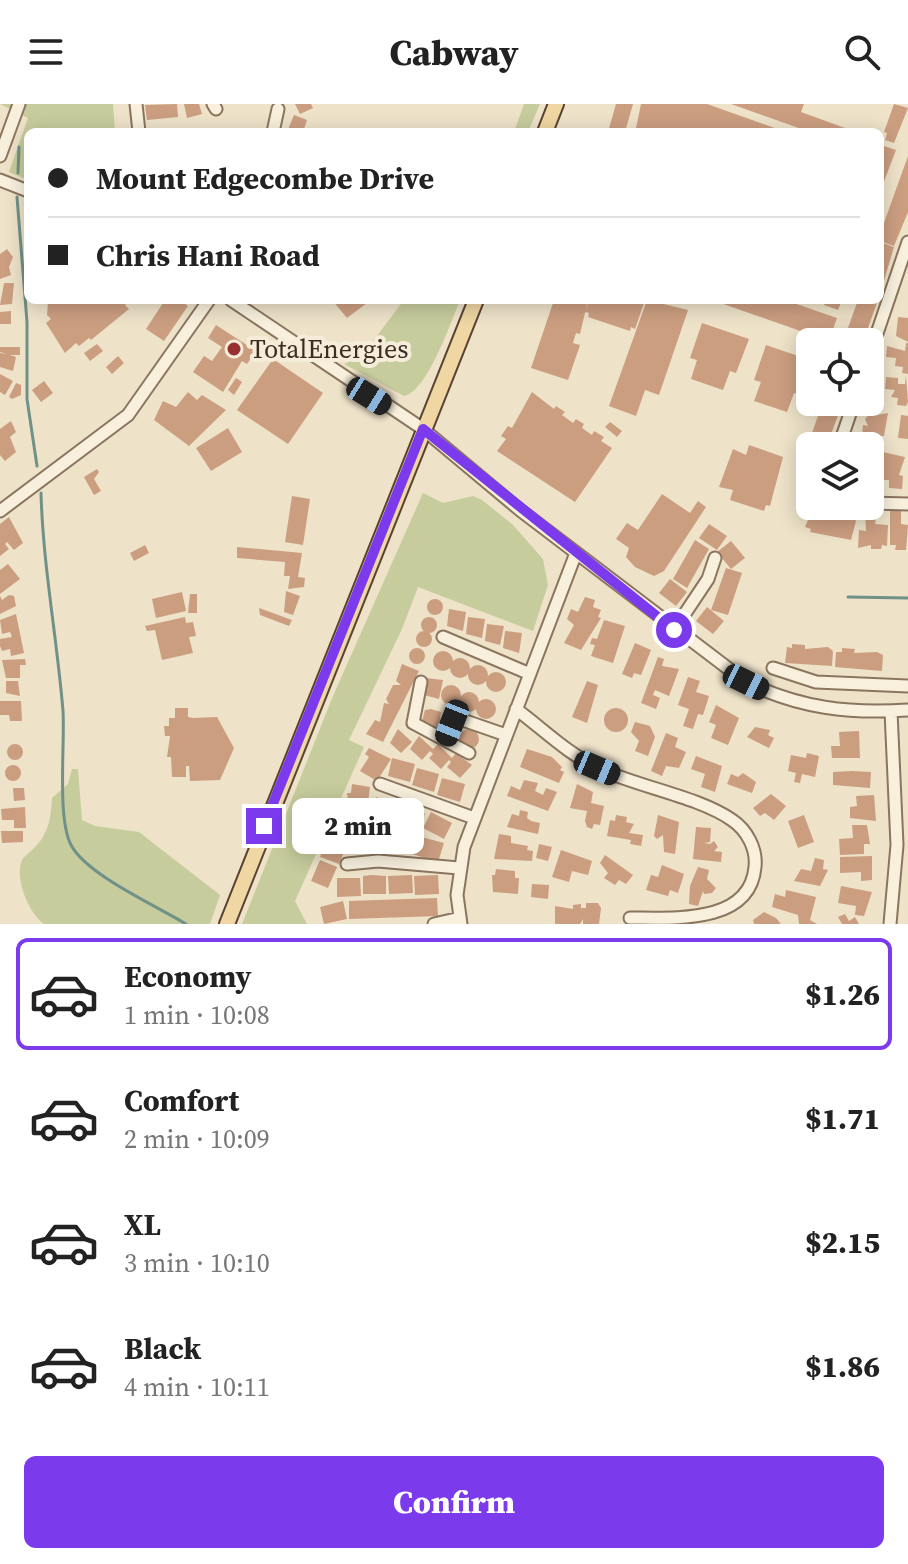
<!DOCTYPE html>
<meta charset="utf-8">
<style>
body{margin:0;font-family:"Source Serif 4",serif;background:#f6f6f6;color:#222;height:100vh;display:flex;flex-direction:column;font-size:30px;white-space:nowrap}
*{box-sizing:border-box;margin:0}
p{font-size:26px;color:#767676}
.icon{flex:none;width:44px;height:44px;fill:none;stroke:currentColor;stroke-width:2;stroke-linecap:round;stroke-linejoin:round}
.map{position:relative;height:820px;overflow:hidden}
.panel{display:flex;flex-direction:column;background:#fff;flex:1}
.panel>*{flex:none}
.top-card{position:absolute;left:24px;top:24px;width:860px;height:176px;border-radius:12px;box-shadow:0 4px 20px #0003;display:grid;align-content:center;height:176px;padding:0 24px;background:#fff}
.controls{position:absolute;left:796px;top:224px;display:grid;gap:16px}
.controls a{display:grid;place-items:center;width:88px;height:88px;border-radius:12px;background:#fff;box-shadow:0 4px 20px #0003;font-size:40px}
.end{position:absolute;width:36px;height:36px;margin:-18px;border:10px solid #7c3aed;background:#fff;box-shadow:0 0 0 4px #fff}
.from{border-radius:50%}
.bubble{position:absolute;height:56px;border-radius:12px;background:#fff;box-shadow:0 4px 20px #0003;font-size:26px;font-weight:800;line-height:56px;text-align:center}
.car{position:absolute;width:24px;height:48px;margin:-24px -12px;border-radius:10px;box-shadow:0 0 6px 2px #0007;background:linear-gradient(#222 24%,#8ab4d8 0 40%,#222 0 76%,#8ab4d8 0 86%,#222 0)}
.top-card b{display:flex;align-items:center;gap:28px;height:76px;font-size:30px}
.top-card b+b{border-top:2px solid #e0e0e0}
.top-card i{width:20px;height:20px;background:#222}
ul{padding:14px 0 0;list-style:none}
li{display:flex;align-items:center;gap:24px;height:112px;margin:0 16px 12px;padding:0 8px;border:4px solid transparent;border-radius:12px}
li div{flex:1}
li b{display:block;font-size:30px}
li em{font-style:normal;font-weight:800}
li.on{border-color:#7c3aed}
li>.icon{width:72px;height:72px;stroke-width:1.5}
.action{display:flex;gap:16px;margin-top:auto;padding:16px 24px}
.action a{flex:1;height:92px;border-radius:12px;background:#7c3aed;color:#fff;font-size:32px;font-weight:800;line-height:92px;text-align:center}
header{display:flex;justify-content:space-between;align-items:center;height:104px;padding:0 24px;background:#fff;font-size:36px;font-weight:800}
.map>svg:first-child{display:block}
</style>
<header><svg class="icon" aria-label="menu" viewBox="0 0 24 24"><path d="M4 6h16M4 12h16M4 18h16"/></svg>Cabway<svg class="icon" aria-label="search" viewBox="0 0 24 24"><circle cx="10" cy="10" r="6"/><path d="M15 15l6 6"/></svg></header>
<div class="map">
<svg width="908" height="820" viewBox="0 0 908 820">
<rect width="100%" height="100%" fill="#eee2c9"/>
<path fill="#c7cc9d" d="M0 0H113L115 28H28V76L9 68 28 14Z
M524 0H540L528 28H514Z
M404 196H460C451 218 427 288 404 292L344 260 361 253Z
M423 389 443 399 473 392 482 396 513 421 543 455 548 481 533 527 418 483 402 525 349 636 364 643 295 797 307 820H242L333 592Z
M72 665H78L82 716 95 722 139 728 220 791 210 820H44C29 810 14 774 22 756 25 751 32 747 36 742 49 729 51 712 52 694L68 680Z"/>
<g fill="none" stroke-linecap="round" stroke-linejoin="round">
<path stroke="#709188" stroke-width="3" d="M18 69 19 43
M17 93 27 218V295L37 362
M41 389C43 462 57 534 63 607 65 641 57 714 71 741 87 771 155 801 186 820
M848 493 908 494"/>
</g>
<path fill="#cb9e80" d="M177 0 178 13 147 16 145 1Z
M184 0H199L202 10 187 14Z
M295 0H311L313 4 300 10Z
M616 0H633L625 28H608Z
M641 0H707L786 28H648L636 24Z
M731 0H804L801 8 856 28H810Z
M894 0 908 4 894 39 885 36 887 29 884 28Z
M294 11 307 16 303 28H287Z
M881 41 896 46 880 88V43Z
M908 52V108L894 142 880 137V130Z
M880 138 894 143 883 180 880 179Z
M7 145 13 153 9 163 11 171 0 175V150Z
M4 179H14L12 200 0 201Z
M56 196H131L125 201 129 205 91 236 89 234 79 242 76 239 65 249 46 219 51 215 47 211 48 198Z
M165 196H180L188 202 164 237 146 225Z
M332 196H371L347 214Z
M554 196H588L580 230 576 229 573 239 580 241 568 276 531 264Z
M589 196H645L635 225 631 223 630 227 588 213 589 209 585 208Z
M647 196 688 206 659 291 645 286 636 312 609 302Z
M712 196H785L837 214 829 237Z
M825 196H842L838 206 824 201Z
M858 196H878L863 238H843Z
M11 207V220H0V208Z
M898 213 908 214V238L896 232Z
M702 219 749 235 736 269 730 267 723 286 691 275 697 256 690 254Z
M216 221 256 247 247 260 242 257 223 288 193 268 204 252 212 257 222 243 208 234Z
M906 239H908V270L902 269 903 263 895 262 896 254 886 253 887 242 905 247Z
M97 240 103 247 90 257 84 249Z
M766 241 810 256 800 291 794 289 787 308 754 297 761 278 754 276Z
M0 243H20V251H10L16 253 13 267 0 263V249L7 250 0 248Z
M118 252 124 259 112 270 106 263Z
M273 255 323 289 288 340 237 306Z
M0 270 13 277 5 291 0 288Z
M906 271 908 298 906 302 897 301 898 294 891 293 895 286 885 285 886 273 898 274V280H905Z
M236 274 242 278 234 291 228 286Z
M44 277 53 289 41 298 32 286Z
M16 279 21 281V291L12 295 9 293Z
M188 288 197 296 202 291 226 306 189 342 154 316 163 297 176 303Z
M532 288 554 305 556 302 565 308 562 311 573 319 576 315 584 320 582 324 592 331 594 327 604 333 601 337 612 344 575 398 497 347 506 335 501 332 508 322 512 324Z
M823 298H843L827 341 812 342 808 340Z
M872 307 877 308V311L888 309 884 332H862L863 321 868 322 865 315Z
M901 311 908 312V335L898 334Z
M11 317 16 328 10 333 16 348 5 357 0 351V325Z
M610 318 622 327 617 333 605 323Z
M228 324 242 348 211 367 196 344Z
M749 341 783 353 770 402 766 401 764 407 730 396 733 386 719 383 733 345 746 351Z
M878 347 905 353 899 371 903 372 902 385 889 384V376H882L883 369 876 368 877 359H880Z
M803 352 810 353V397L797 396Z
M97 365 99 368 94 375 101 387 94 391 84 373Z
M662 390 690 409 698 397 706 403 664 467 654 472 635 463 626 453 629 444 616 435 627 419 638 426Z
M292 392 310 395 303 441 285 438Z
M814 402 832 407 831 410 854 414 856 417 851 436 810 428 811 425 805 423Z
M865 407H877L875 420 888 421 887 442 882 441 881 445H871V441L858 444 859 426 866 427Z
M890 407H901V420L908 421 906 446H895L896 441H890Z
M9 413 23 439 14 446 7 438 5 440 9 445 0 452V420Z
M709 420 727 432 717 446 699 434Z
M695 436 709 445 687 484 673 475Z
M731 437 745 454 731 465 717 448Z
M145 441 149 449 134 457 130 449Z
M237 443 302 449 298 473 305 474 304 483 288 485 290 472H284L285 458 237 454Z
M8 460 20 475 0 490V466Z
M726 464 742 469 728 511 711 506Z
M670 475 687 488 676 502 659 489Z
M286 487 300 492 293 511 284 508Z
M182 488 186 507 156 514 152 495Z
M190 490H197V509H188Z
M9 491 14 492 16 502 0 510V492L2 496Z
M585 493 595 496 593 503 601 506 598 513 601 514 581 546 564 539 574 521 567 515 571 505 578 508Z
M427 503a8 8 0 1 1 16 0a8 8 0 1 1-16 0Z
M707 503 724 517 713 530 696 517Z
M259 504 292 516 289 522 260 511Z
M449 505 466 508 463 527 447 522Z
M16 510 24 549 11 552 10 545 2 547 0 542V535L12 533 10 528 2 530 0 516Z
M421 521a8 8 0 1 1 16 0a8 8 0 1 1-16 0Z
M185 513 186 519 193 518 196 532 189 533 193 549 162 556 155 526 147 527 145 522Z
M468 513 485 515 482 534 466 530Z
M604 516 625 522 613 559 591 552 595 541 590 540 592 534 597 535Z
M487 520 504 522 500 541 485 537Z
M416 535a8 8 0 1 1 16 0a8 8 0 1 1-16 0Z
M505 527 522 529 519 549 503 544Z
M635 539 651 546 641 571 634 569 632 574 622 570Z
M792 540 805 541V545L828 543 833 547 832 562 785 559 787 543 792 544Z
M409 552a8 8 0 1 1 16 0a8 8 0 1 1-16 0Z
M842 544 855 545 854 549 877 548 883 551 882 567 835 563 836 548H842Z
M433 557a10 10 0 1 1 20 0a10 10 0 1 1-20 0Z
M658 553 664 555 662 562 679 565 669 592 655 586 653 591 660 594 656 605 641 599Z
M450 564a10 10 0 1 1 20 0a10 10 0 1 1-20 0Z
M25 555 26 561H20V574H6L2 556Z
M402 560 419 567 383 638 366 630 375 616 380 618 384 599 389 600 386 595 393 581H401L396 577Z
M468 571a10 10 0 1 1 20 0a10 10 0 1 1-20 0Z
M486 578a10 10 0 1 1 20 0a10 10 0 1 1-20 0Z
M688 573 700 577 696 588 709 592 703 611 698 610 693 625 683 622 689 605 678 601Z
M426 574 443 576 439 595 424 591Z
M6 577H18L20 592 6 589Z
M587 577 598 581 587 619 572 613Z
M441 591a10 10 0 1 1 20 0a10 10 0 1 1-20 0Z
M459 598a10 10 0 1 1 20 0a10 10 0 1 1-20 0Z
M476 605a10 10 0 1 1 20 0a10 10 0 1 1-20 0Z
M0 597H21L22 617H10L9 611H0Z
M716 601 739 614 728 641 711 634 716 621 709 618Z
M175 604H188V613L193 614 217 613 234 644 220 676 190 677 189 662H186V673H172L171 653H167L170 632H165L164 622H169V614H175Z
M604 616a12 12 0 1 1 24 0a12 12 0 1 1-24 0Z
M431 605 441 608 438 627 421 621 425 606Z
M635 618 650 622 655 633 648 652 635 647 639 637 631 628Z
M755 623 770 626 768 631 774 634 769 644 747 633Z
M459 635a10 10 0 1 1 20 0a10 10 0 1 1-20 0Z
M398 625 412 638 401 649 390 639Z
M859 627 860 654H832L831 642H840L839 628Z
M666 629 678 634 675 643 686 648 679 664 666 662 662 672 651 667Z
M419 632 433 645 438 640 452 654 456 649 472 661 460 674 447 663 451 658 449 656 441 665 429 654 433 650 430 647 422 656 410 645Z
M7 648a8 8 0 1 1 16 0a8 8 0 1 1-16 0Z
M369 644 391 655 377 677 360 667 369 653 365 650Z
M527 645 552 653 562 663 560 666 564 668 559 679 520 663Z
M807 649 819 652 815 673 802 670 800 679 794 678 796 669 788 667 791 651 806 654Z
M696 652 722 662 715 688 701 683 705 670 691 665Z
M392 654 415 660 410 678 388 672Z
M5 669a8 8 0 1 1 16 0a8 8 0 1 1-16 0Z
M417 664 439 670 434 688 412 681Z
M852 667 871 668 870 684 833 681V668Z
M743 669 756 678 752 689 727 680 731 670 738 673Z
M442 674 465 680 460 698 437 691Z
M524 676 538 679 535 687 543 691 546 684 557 688 548 707 507 692 511 682 520 686Z
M352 680 370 683 367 706 349 704 347 689H351Z
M577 680 593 688 591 699 604 702 600 721 594 720 592 725 587 723 585 717 587 707 570 704Z
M13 684H24L25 696 14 697Z
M771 690 786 702 774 716 765 709 760 712 753 704Z
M874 691 876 717 850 714V703L857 702 856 692Z
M376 693 399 700 393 718 370 710Z
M405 699 425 710 417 727 396 715Z
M25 703 26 724H14V716H2L1 705Z
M520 706 528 708 527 714 531 717 540 719 538 730 507 723 512 710 519 712Z
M431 708 452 719 444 735 423 724Z
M345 709 368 716 363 733 340 727Z
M616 711 627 713 626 718 634 720 629 729 643 731 641 742 630 740 631 736 607 732 610 716 615 717Z
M658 711 679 718 675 750 664 748 663 731 657 735 654 732Z
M804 711 814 738 798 744 788 717Z
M369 718 394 725 388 744 363 736Z
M333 720 339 723 336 731 349 736 339 760 320 753Z
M852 721H867L870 740H864V750L840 751 839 735 853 734Z
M696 723 711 724 710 738 704 739 710 740 714 737 718 743 714 747 722 748 721 758 693 755Z
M395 726 444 739 438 758 390 743Z
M1 727H23V738L2 739Z
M499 730 511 732V739L528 742 527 746 533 747 532 757 494 755Z
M539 740 552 743 548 757 536 754Z
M561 746 592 757 588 771 572 767 569 778 552 773Z
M605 751 633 771 626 780 619 776 615 781 604 774 608 769 600 759Z
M872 752V776L861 777V768L840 769V753Z
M815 754 824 756 823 765 828 766 820 782 794 777 801 765 811 767Z
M320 756 337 763 328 784 311 777Z
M662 761 684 770 678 789 670 786 668 792 646 786 651 771 658 773Z
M698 763 709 766 707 775 716 784 712 789 704 790 703 787 698 802 689 800 690 782Z
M496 765 515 767V774H519L518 790 493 788 492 771H495Z
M372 771 386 772V790H363V772Z
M412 771 413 789 389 790 388 772Z
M438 771 439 790 415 791 414 772Z
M337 774H360L361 792 337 793Z
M532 780 549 781 548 795 531 793Z
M841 782 872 788 864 812 855 811 856 802 838 799Z
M786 786 816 793 810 816 817 820H799L798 811 772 803 775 790 785 793Z
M437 794 438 812 349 815V797Z
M343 797 347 815 324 820 320 803Z
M586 799H598L601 804 599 820H583V815L580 820H555V802L573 805V801L581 800V804H586Z
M764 808 776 814 781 820H754L753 816Z
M845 810 849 817 855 813 859 820H842L838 813Z"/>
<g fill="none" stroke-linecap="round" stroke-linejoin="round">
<g stroke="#8a755e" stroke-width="15">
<path id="minor" d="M136 0 139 28
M213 0 216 5
M273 28 278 5
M0 52 19 0
M0 76 28 87
M231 196 423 325 520 406 746 578C799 604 849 610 908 606
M870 250 908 138
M839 342 854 298
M870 399 908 400
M0 407 128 311 209 196
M674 526 708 475 715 454
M443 533 530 570
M773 564 816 578 908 582
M421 578 413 619 469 649
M516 605C543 625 569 651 600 665 639 683 699 693 732 716 747 726 757 745 755 763 750 820 675 814 630 814
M445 636 457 614 506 631
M380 680 474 714
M347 760 378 757 459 764
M434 820 460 814
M461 820 457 791 464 743 576 449
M890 820 897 741 891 607"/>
</g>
<g stroke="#584332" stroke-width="18">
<path id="major" d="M545 28 556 0
M227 820 476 196"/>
</g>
<use href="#minor" stroke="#f8f0dd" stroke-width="11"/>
<use href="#major" stroke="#efd6a3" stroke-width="14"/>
</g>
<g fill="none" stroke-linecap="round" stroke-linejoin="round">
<path stroke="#7c3aed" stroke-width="10" d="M264 722 423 325 674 526"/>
</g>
<circle fill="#982f31" stroke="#f5edd9" stroke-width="3" cx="234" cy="245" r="8"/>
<g text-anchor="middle" stroke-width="8" stroke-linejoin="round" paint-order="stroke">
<g font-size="26" fill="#3b2d21" stroke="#f5edd9" text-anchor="start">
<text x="250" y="254">TotalEnergies</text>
</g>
</g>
</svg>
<div class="controls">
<a><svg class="icon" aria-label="locate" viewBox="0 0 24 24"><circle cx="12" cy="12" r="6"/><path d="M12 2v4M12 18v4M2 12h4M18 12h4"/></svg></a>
<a><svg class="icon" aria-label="layers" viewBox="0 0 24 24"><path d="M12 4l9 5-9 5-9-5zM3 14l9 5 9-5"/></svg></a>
</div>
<i class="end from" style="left:674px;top:526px"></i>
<i class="end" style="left:264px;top:722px"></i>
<div class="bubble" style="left:292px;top:694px;width:132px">2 min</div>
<i class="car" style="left:369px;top:292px;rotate:122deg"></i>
<i class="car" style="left:746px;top:578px;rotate:116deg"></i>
<i class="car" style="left:452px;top:619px;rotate:202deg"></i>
<i class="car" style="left:597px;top:664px;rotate:113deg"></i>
<div class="top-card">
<b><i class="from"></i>Mount Edgecombe Drive</b>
<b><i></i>Chris Hani Road</b>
</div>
</div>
<section class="panel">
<ul>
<li class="on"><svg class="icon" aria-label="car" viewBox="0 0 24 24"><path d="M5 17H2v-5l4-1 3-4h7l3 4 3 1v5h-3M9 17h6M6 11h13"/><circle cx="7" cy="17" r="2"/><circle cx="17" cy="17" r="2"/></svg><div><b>Economy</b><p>1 min · 10:08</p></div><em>$1.26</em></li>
<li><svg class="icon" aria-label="car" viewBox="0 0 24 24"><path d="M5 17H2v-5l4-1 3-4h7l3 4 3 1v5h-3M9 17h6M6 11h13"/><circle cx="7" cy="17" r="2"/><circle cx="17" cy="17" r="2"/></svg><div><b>Comfort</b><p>2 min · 10:09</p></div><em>$1.71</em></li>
<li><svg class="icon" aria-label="car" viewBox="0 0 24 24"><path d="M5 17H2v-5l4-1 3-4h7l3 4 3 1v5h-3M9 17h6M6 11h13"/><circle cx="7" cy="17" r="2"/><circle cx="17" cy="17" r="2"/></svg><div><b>XL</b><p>3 min · 10:10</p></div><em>$2.15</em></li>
<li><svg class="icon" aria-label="car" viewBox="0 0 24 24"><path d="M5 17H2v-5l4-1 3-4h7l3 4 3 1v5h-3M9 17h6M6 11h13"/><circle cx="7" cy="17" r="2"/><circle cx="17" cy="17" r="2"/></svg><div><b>Black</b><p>4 min · 10:11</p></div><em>$1.86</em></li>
</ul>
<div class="action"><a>Confirm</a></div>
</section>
